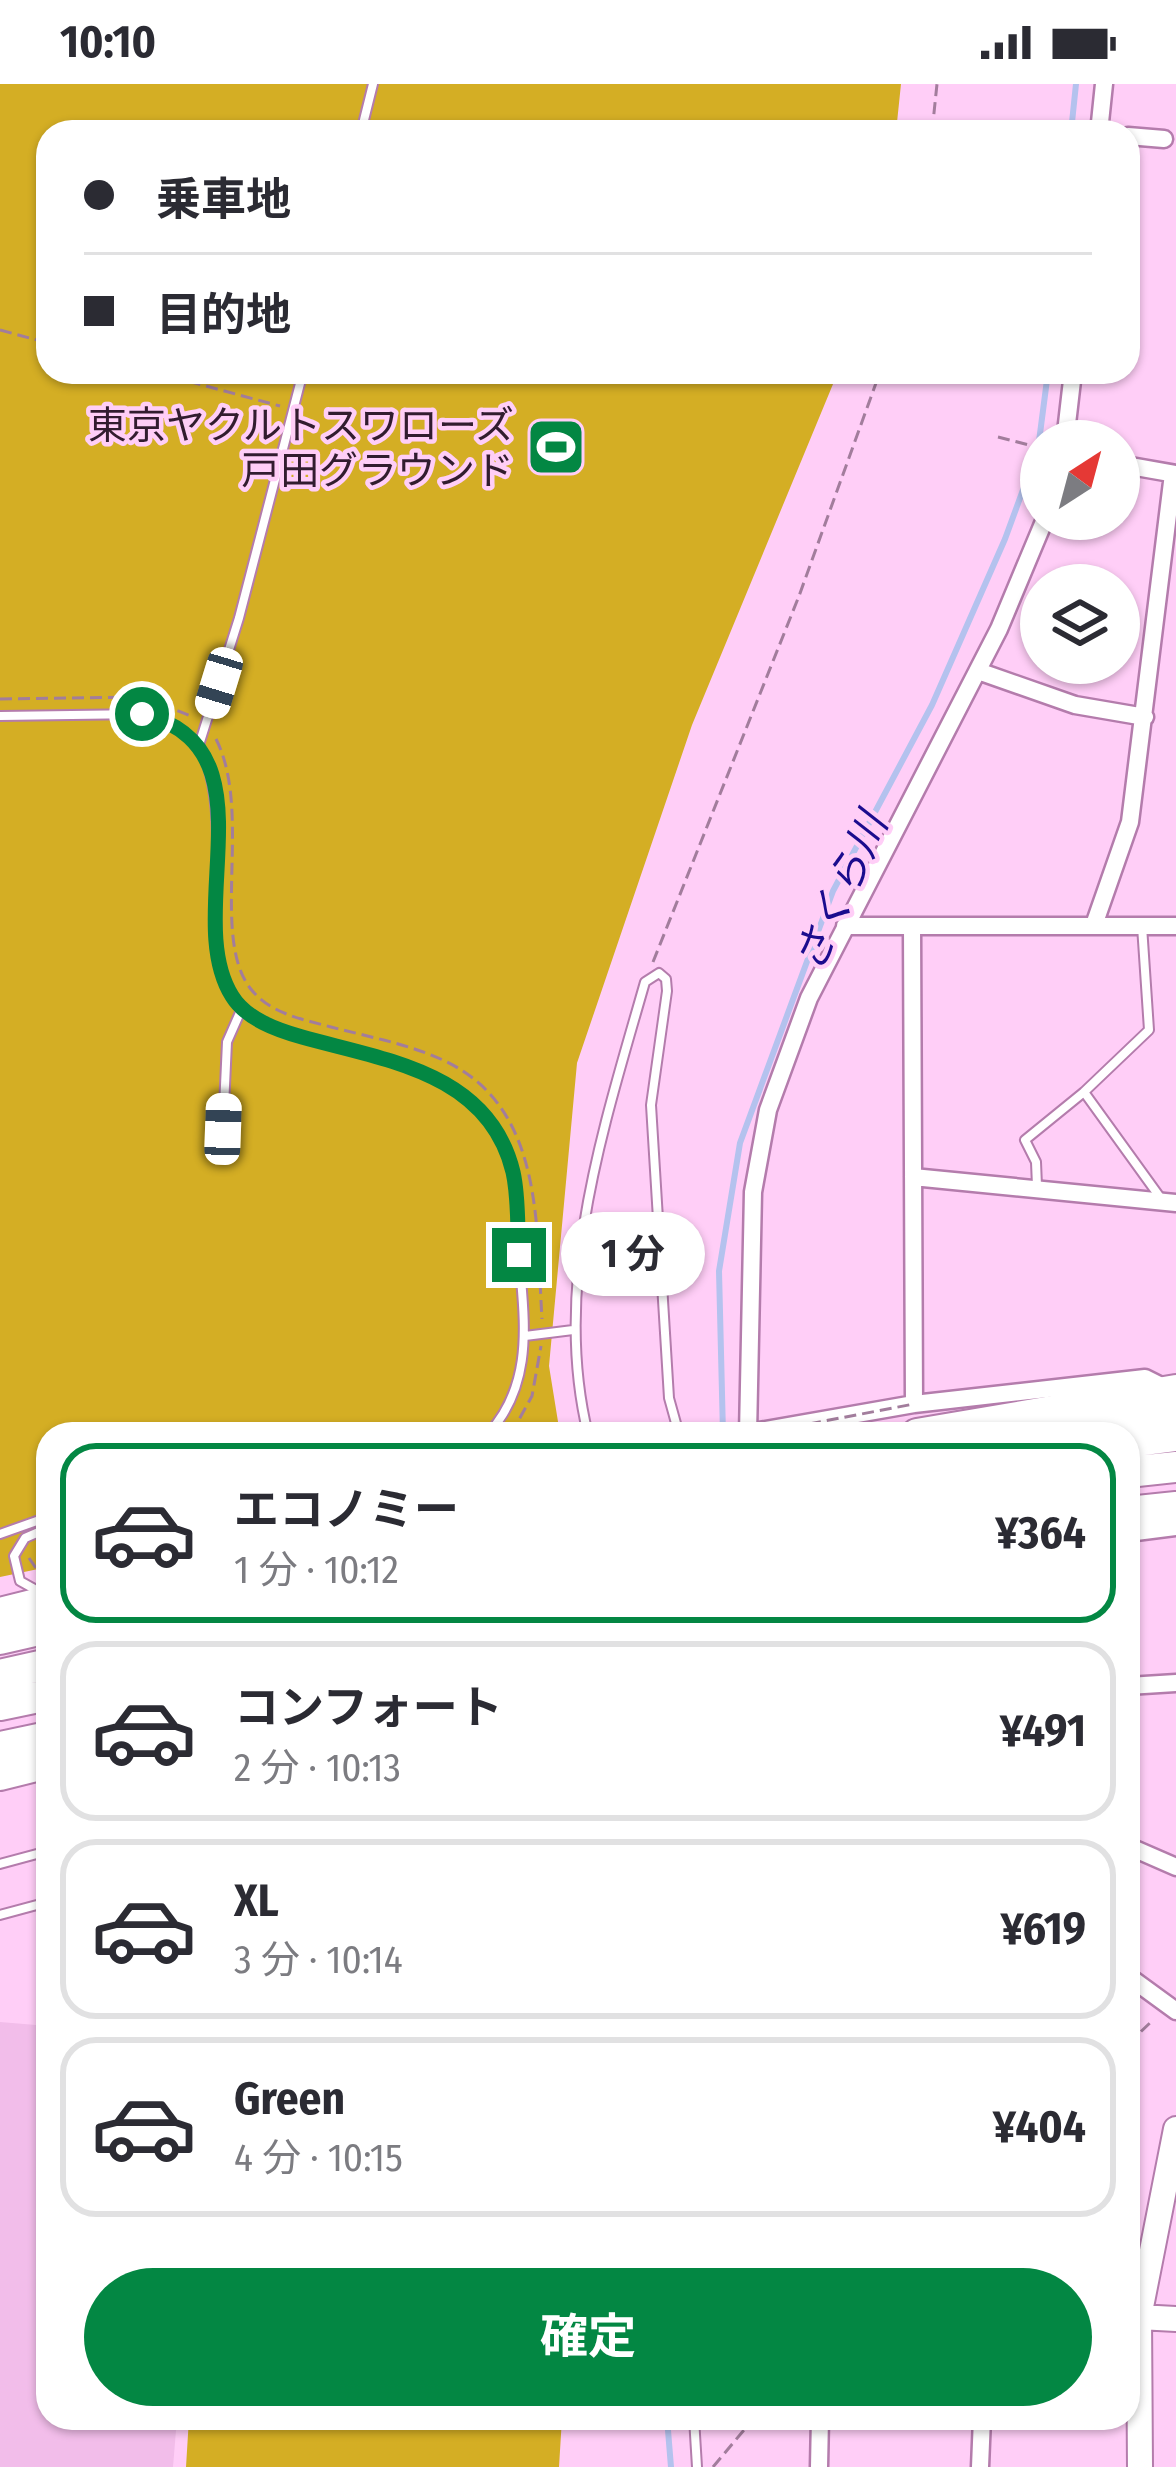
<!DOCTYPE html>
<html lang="ja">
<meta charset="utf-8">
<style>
body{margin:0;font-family:"Fira Sans Condensed","Noto Sans JP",sans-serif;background:#f2f2f3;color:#2b2b33;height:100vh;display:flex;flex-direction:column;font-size:45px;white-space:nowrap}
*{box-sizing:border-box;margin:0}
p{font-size:39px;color:#7c7c81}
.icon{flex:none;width:66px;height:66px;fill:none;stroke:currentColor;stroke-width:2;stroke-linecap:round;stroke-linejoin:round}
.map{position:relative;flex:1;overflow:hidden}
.drawer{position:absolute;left:36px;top:1338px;width:1104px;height:1008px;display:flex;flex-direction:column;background:#fff;border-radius:36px;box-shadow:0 3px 9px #0004}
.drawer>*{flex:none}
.banner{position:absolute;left:36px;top:36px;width:1104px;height:264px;border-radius:36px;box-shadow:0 3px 9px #0004;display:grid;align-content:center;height:264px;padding:0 48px;background:#fff}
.needle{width:78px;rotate:36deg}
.fabs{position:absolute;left:1020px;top:336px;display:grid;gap:24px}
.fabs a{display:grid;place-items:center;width:120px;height:120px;border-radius:50%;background:#fff;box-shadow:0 3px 9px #0004;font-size:60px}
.end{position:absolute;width:54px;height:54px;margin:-27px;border:15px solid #038743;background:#fff;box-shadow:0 0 0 6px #fff}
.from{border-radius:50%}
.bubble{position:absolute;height:84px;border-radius:42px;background:#fff;box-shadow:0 3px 9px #0004;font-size:39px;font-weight:700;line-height:84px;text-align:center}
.car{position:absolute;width:36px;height:72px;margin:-36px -18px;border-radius:15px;box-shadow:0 0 9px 3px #0007;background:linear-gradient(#fff 24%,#345 0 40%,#fff 0 76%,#345 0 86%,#fff 0)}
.banner b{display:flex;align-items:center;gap:42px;height:114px;font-size:45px}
.banner b+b{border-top:3px solid #e1e1e2}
.banner i{width:30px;height:30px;background:#2b2b33}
ul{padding:21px 0 0;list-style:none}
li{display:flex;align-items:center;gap:36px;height:180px;margin:0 24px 18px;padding:0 24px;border:6px solid #e1e1e2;border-radius:36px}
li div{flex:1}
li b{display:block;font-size:45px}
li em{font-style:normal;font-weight:700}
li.current{border-color:#038743}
li>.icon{width:108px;height:108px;stroke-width:1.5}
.button{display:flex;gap:24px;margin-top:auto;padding:24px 48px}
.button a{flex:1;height:138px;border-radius:72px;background:#038743;color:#fff;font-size:48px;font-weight:700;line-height:138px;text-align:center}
.status{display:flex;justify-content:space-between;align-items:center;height:84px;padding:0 60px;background:#fff;direction:ltr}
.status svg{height:33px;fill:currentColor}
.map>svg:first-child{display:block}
</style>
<div class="status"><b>10:10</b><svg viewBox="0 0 49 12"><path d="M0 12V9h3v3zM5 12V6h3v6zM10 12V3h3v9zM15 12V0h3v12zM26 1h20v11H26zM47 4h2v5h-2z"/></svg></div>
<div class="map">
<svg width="1176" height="2383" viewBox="0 0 1176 2383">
<rect width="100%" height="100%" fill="#ffcef7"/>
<path fill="#f2bdea" d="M0 1938 48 1942V2334H177L173 2383H0Z"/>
<path fill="#d4ae24" d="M0 0H901L896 48H48V288H838L692 641 577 979 549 1282 560 1350H48V1483L0 1493Z
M189 2334H562L559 2383H186Z"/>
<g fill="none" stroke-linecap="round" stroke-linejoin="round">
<path stroke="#b4c2ee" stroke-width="6" d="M1071 48 1076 0
M723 1350 719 1187 740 1059 833 807 932 621 1005 455 1038 365 1048 288
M667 2334 671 2383"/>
<g stroke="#b47cac" stroke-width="12">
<path id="lane" d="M361 48 373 0
M0 632 143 630 165 636 199 661 239 534 303 288
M199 661C238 735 196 855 232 912 246 935 276 946 301 953 385 976 486 988 512 1086 521 1120 518 1160 521 1195 526 1251 529 1305 488 1350
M1142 842 1149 946 1084 1008 1162 1116
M223 1045 227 958 242 924
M1037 1102 1036 1078 1025 1056 1084 1008
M525 1252 573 1246
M588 1350C551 1200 604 1042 645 898L659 889 666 895 667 907 651 1021 669 1314 679 1350
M688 1350 747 1349
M0 1450 48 1433
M38 1507 20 1497 14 1472 25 1454 48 1444
M0 1780 48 1767
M0 1831 48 1818
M694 2334 697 2383"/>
</g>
<g stroke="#b47cac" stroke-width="21">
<path id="street" d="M1099 48 1104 0
M1128 52 1164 55
M1065 357 1073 288
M1119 380 1176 390
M978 587 1075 621 1145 633
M1094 841 1130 738 1173 390
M845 842H1176
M912 842 914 1320
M913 1093 1176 1119
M748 1349 914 1320 1145 1294 1167 1305
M748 1350 753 1108 768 1026 809 914 999 545 1045 435
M1128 1449 1176 1443
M1128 1602 1176 1599
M1128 1762 1176 1783
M1128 1892 1176 1927
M819 2383 820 2334
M980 2383 982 2334"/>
</g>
<g stroke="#b47cac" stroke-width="28">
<path id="secondary" d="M1139 2233 1176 2235
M1140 2383 1139 2233 1176 2045"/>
</g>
<g stroke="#b47cac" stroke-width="34">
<path id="highway" d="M917 1350 1176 1306
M1051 1350 1176 1328
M1128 1358 1176 1352
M1128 1388 1176 1383
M1128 1428 1176 1423
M0 1529 48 1517
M0 1555 48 1544
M0 1591 48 1580
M0 1621 48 1611
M0 1663 48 1653
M0 1691 48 1679"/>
</g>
<path stroke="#a27d9c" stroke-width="3" stroke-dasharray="12 6" stroke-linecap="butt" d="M932 48 937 0
M0 246 48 259
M154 288 280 322
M998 353 1041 364
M0 615 143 613 191 632
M216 655C253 728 210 851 250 904 270 930 302 935 331 943 369 953 409 960 445 977 544 1024 536 1142 542 1235
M653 878 799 512 880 288
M511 1350 532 1312 541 1262
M29 1474 38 1487
M1128 1960 1153 1936
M713 2383 754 2334"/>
<use href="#lane" stroke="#fff" stroke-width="8"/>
<use href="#street" stroke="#fff" stroke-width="16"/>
<use href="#secondary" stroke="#fff" stroke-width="24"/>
<use href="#highway" stroke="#fff" stroke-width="30"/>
<path stroke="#a27d9c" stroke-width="3" stroke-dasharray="12 6" stroke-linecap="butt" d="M756 1350 914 1320"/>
</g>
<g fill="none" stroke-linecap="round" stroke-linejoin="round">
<path stroke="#038743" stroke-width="15" d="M142 630C278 662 180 829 232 912 246 935 277 946 302 953 384 976 489 988 513 1088 519 1114 517 1144 519 1171"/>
</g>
<defs>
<g id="stadium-square" transform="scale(3)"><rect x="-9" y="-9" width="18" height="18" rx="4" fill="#038743" stroke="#ffcef7"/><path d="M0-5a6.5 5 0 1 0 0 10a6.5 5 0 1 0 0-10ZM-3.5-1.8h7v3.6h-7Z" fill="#fff"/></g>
</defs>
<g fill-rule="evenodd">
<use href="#stadium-square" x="556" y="363"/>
</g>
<g text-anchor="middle" stroke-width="9" stroke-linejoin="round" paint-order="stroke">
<g font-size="39" fill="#321c2f" stroke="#ffcef7" text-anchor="end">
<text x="514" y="355">東京ヤクルトスワローズ<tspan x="514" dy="45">戸田グラウンド</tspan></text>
</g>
<g font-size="42" font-style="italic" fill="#1b0c8e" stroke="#ffcef7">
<text transform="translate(840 808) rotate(-66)" y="15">さくら川</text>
</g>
</g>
</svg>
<div class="fabs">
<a><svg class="needle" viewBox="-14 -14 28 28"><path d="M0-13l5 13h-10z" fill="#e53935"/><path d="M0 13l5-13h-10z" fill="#7c7c81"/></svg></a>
<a><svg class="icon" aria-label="layers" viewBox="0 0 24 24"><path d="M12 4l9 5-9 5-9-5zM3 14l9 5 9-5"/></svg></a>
</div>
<i class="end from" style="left:142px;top:630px"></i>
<i class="end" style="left:519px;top:1171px"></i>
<div class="bubble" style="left:561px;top:1128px;width:144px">1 分</div>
<i class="car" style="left:219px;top:599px;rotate:197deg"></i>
<i class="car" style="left:223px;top:1045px;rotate:2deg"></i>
<div class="banner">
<b><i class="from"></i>乗車地</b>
<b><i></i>目的地</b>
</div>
<section class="drawer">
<ul>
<li class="current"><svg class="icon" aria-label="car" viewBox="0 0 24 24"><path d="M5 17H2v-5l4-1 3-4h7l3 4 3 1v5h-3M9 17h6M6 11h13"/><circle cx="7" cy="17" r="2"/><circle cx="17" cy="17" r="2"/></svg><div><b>エコノミー</b><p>1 分 · 10:12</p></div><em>¥364</em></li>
<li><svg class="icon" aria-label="car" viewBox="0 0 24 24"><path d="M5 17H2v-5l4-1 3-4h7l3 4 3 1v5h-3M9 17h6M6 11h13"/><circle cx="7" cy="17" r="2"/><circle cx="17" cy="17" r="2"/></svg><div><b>コンフォート</b><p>2 分 · 10:13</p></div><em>¥491</em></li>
<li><svg class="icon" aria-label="car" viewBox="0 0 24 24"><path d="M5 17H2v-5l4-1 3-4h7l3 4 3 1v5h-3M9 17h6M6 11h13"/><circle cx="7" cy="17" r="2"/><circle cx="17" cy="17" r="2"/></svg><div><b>XL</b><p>3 分 · 10:14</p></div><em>¥619</em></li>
<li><svg class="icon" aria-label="car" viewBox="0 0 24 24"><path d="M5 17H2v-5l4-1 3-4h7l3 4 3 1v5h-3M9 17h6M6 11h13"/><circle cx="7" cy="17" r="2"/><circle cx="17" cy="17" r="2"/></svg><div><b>Green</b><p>4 分 · 10:15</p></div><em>¥404</em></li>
</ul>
<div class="button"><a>確定</a></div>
</section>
</div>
